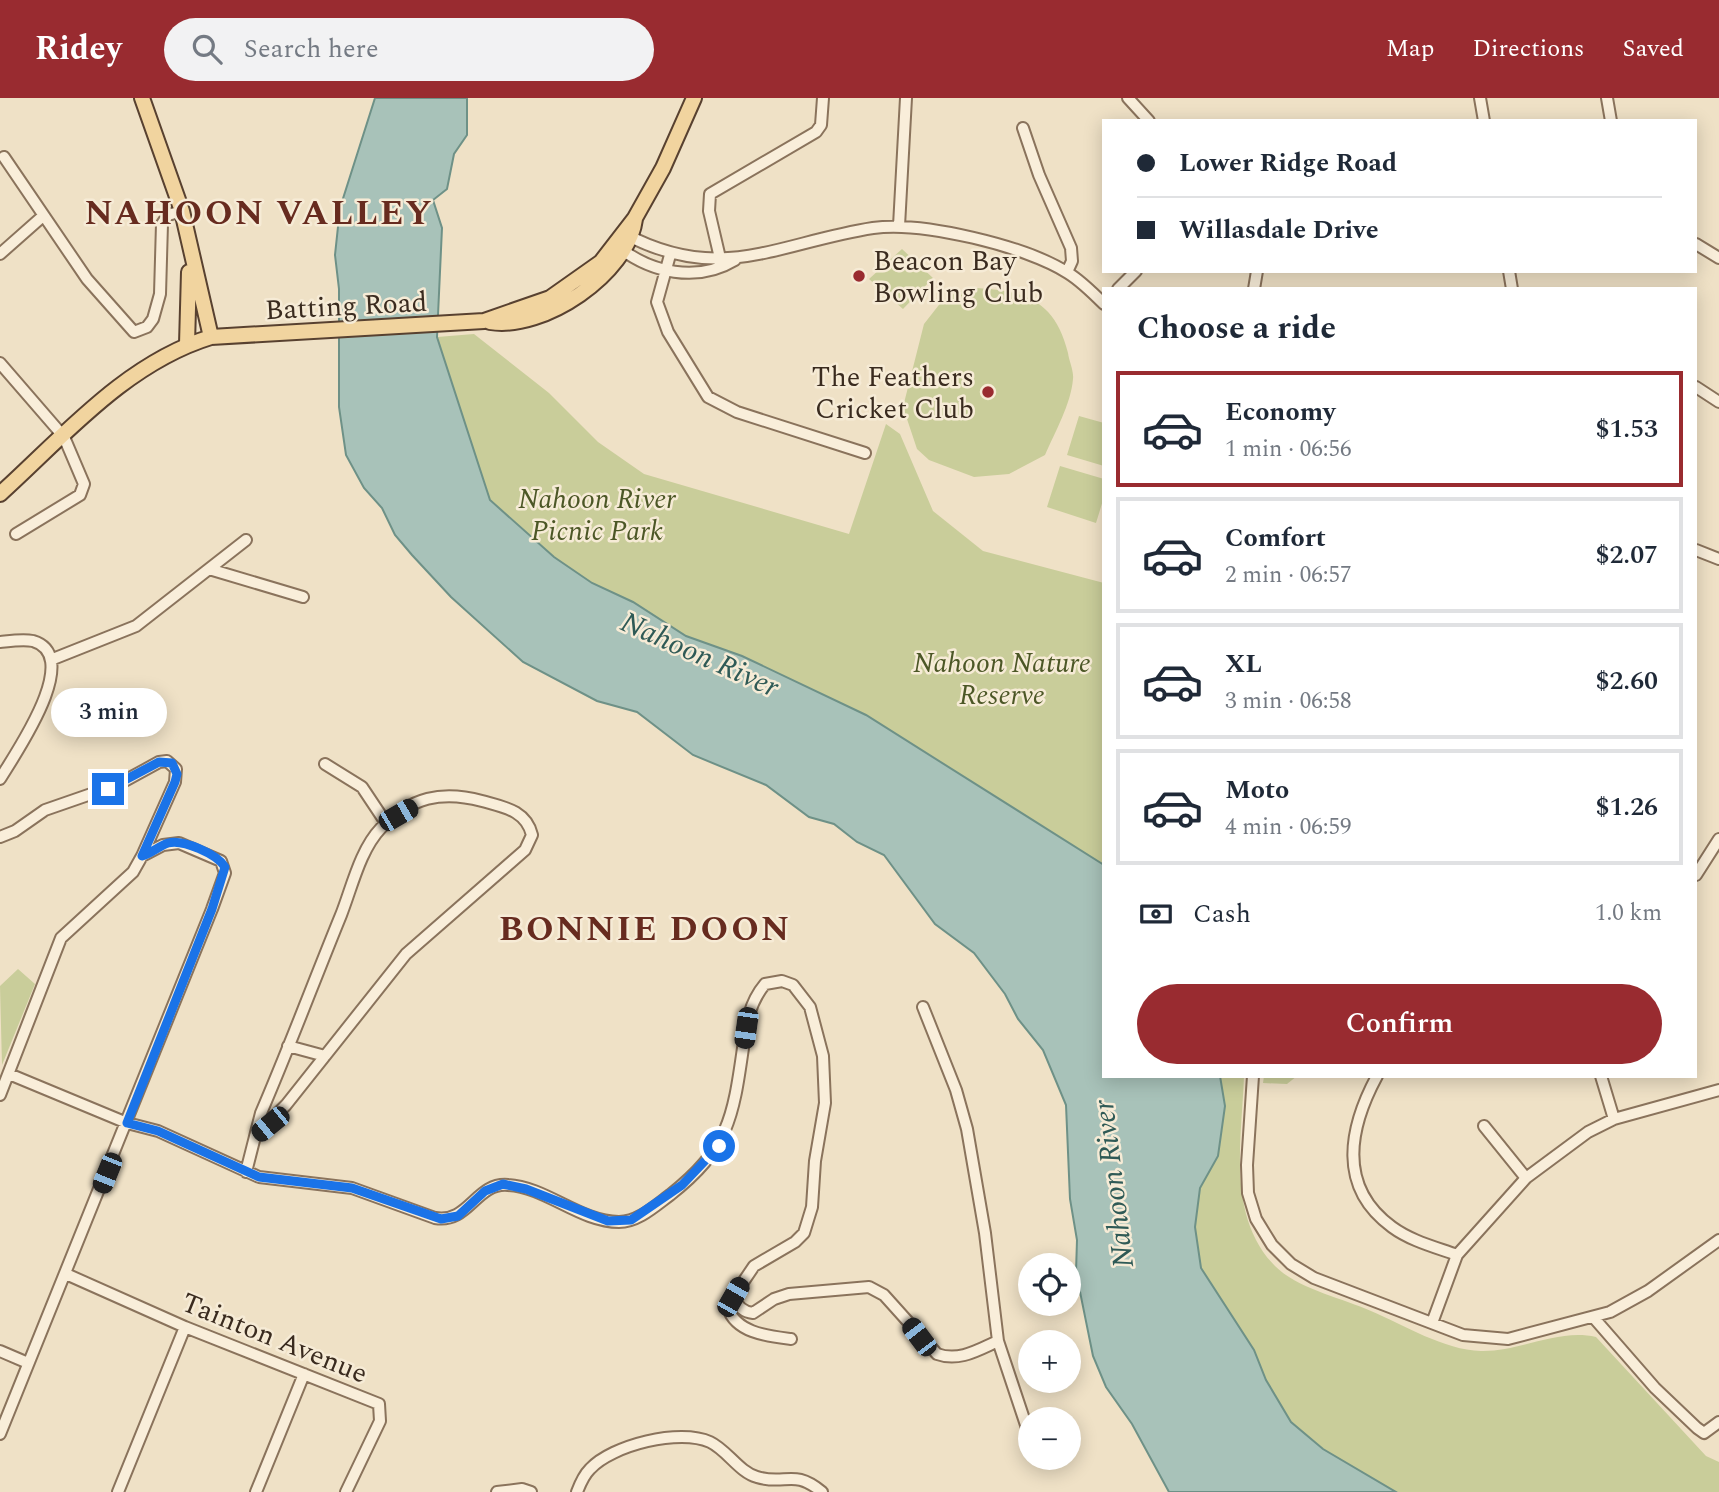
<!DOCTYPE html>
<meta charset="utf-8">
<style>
body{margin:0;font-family:Spectral,serif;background:#f2f2f3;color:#1f2937;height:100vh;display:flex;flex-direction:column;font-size:26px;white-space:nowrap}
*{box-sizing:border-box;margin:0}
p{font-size:23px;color:#747a83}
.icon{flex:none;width:38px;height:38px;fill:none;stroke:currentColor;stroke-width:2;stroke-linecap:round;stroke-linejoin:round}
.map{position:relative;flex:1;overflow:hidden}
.panel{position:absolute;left:1102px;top:189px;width:595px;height:791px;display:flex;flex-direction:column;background:#fff;border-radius:0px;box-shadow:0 4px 18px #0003}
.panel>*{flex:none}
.top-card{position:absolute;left:1102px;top:21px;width:595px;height:154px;border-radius:0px;box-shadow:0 4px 18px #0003;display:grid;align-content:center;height:154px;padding:0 35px;background:#fff}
.fabs{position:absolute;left:1018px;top:1155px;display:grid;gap:14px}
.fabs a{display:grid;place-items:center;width:63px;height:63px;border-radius:50%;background:#fff;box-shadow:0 4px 18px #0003;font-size:35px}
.end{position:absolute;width:32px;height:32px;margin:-16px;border:9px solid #1a73e8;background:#fff;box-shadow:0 0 0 4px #fff}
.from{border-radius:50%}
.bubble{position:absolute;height:49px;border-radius:24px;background:#fff;box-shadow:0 4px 18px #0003;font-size:23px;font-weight:600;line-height:49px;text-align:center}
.car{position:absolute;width:21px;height:42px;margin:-21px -10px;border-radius:9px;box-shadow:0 0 5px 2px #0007;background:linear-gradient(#222 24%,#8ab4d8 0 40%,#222 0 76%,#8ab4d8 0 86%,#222 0)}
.top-card b{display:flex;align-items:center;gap:24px;height:66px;font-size:26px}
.top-card b+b{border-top:2px solid #e0e1e3}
.top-card i{width:18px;height:18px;background:#1f2937}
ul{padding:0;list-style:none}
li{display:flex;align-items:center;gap:21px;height:116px;margin:0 14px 10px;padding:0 21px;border:4px solid #e0e1e3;border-radius:0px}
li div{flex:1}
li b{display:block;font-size:26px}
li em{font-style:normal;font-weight:600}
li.on{border-color:#992b30}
li>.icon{width:63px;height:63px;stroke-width:1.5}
h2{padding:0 35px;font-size:32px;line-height:84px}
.pay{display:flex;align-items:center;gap:18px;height:77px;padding:0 35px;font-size:26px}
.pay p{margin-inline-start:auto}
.button{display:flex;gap:14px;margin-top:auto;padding:14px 35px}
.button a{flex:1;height:80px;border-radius:42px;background:#992b30;color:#fff;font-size:28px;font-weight:600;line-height:80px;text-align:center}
header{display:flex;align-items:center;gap:42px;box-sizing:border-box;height:98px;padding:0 35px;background:#992b30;color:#fff}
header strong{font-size:33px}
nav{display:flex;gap:38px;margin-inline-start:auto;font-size:24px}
.search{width:490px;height:63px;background:#f2f2f3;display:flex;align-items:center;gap:18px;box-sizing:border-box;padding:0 24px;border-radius:38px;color:#747a83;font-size:26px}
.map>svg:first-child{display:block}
</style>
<header>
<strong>Ridey</strong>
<div class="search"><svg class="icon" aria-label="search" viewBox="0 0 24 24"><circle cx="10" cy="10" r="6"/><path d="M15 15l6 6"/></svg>Search here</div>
<nav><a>Map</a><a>Directions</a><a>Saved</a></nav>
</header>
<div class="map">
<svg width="1719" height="1394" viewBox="0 0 1719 1394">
<rect width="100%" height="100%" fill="#efe1c6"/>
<path fill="#c9cd9a" d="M902 151 933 180 903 211 869 181Z
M977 190C1026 193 1055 203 1068 255 1069 263 1074 273 1073 281 1071 306 1055 334 1045 357L1009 376 974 379 929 362 917 351 903 309 924 226 942 203 959 193Z
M474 236 549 295 598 344 644 376 849 436 886 326 900 336 933 413 983 453 1104 485V767L866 617 742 558 686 538 633 504 592 485 554 459 490 402 437 239Z
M1079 318 1104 325V368L1067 357Z
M1060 368 1104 381V399L1096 425 1047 409Z
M18 871 35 886 2 967 0 888Z
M1220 978H1244C1242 1040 1226 1118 1275 1168 1298 1191 1342 1200 1371 1213 1404 1227 1444 1252 1481 1253 1520 1254 1558 1230 1596 1239L1706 1358 1719 1364V1394H1395L1323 1351 1291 1324 1266 1282 1254 1252 1201 1170 1195 1129 1200 1090 1218 1058 1225 1008Z
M1264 978H1297L1287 986 1263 985Z"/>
<path fill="#a8c2b9" stroke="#6e9187" stroke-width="2" d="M375 0H467V37L454 56 447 91 433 102 442 130 437 239 490 402 554 459 592 485 633 504 686 538 742 558 866 617 1104 767V978H1220L1225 1008 1218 1058 1200 1090 1195 1129 1201 1170 1254 1252 1266 1282 1291 1324 1323 1351 1396 1394H1169L1132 1326 1106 1289 1093 1258 1076 1174 1077 1142 1070 1101 1066 1007 1043 952 1018 921 1005 896 974 855 935 826 884 757 857 744 834 726 809 719 766 687 693 657 637 614 597 603 523 564 451 499 412 457 395 437 382 410 364 390 346 357 339 309V191L335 157 340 110Z"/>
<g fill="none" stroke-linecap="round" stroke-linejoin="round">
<g stroke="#8a735c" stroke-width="14">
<path id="minor" d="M1128 0 1149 23
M1480 0 1484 23
M1607 0 1611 23
M1023 30 1039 77 1071 150 1072 163 1067 174
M4 59 87 181 134 234 147 229 153 221 160 196 162 126 168 117 182 113
M899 128 906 0
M625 136C721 187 777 145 873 130 922 123 1026 148 1068 175 1081 183 1093 195 1104 206
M1696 146 1719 160
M617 148C651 175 697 185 735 162
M0 156 43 118
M670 157 657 204 668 234 708 299 737 314 865 355
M720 160 709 113 710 96 816 34 821 27 823 0
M1509 173 1512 191
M1118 191 1136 173
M1254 191 1257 173
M0 265 64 339 84 386 80 397 16 436
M1696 289 1719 304
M1696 452 1719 461
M209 471 303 499
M0 544C10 543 23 541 33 543 84 558 15 656 0 681
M53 561 136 528 246 442
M325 666 362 689 386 725
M0 739 15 733 45 712 117 687 159 664 167 663 176 671 175 684 142 758
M1696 777 1719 741
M923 909 956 992 967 1031 985 1135 998 1243 1031 1342
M288 948 325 958
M9 976 127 1025 158 1033 259 1079 352 1090 435 1120C469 1126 476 1084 508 1087 546 1089 580 1124 619 1124 638 1124 655 1108 670 1097 728 1051 733 1021 743 950 746 927 749 905 765 886L782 883 793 887 810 909 823 958 825 1005 815 1063 812 1109 804 1135 795 1144 754 1168 733 1199C737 1208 743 1214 753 1215L774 1201 789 1196 869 1189 884 1197 937 1256C959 1264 978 1252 998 1243
M1253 978 1247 1067 1248 1095 1256 1121 1272 1147 1291 1166 1314 1180 1463 1237 1508 1241 1610 1214 1648 1193 1719 1142
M1377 978C1349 1030 1337 1089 1392 1129 1411 1143 1435 1149 1457 1157
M1601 978 1614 1021
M0 997 61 840 133 774 142 758 163 747 179 745 221 763 225 775 212 811 0 1336
M1484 1028 1526 1080
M246 1074 261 1015C289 950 314 883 341 817 352 789 360 752 381 730 411 699 442 692 482 703 503 709 526 712 532 737L525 752 406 856 286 1007 255 1038
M66 1176 185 1229 379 1306 380 1323 346 1394
M733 1199 728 1210C736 1235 768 1238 791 1241
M1594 1220 1655 1290 1697 1330 1704 1335 1719 1324
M1432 1225 1457 1157 1526 1080 1588 1034 1614 1021 1719 992
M0 1253 28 1265
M118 1394 185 1229
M256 1394 304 1276
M497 1394 522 1391 531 1394
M577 1394C580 1386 584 1377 590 1371 612 1347 680 1330 710 1344 727 1352 739 1374 757 1379 786 1388 793 1370 822 1394"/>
</g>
<g stroke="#584130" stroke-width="18">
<path id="major" d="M142 0 182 113 211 239
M490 224C543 233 628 176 635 121
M187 246 189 174
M0 396C64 338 126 265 211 239L484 223 550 200 601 164 635 120 663 70 694 0"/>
</g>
<use href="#minor" stroke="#f9eeda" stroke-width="10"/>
<use href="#major" stroke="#f1d49f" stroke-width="14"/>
</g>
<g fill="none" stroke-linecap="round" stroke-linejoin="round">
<path stroke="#1a73e8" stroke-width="9" d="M108 691 159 664 172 665 177 676 175 684 142 758C152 755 159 748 168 745 183 741 217 756 225 769L212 811 127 1025 158 1033 259 1079 352 1090 441 1121 458 1118 485 1093 503 1086 526 1091 608 1123 631 1122 682 1087 719 1048"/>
</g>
<g fill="#992b30" stroke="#f6ebd6" stroke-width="2.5">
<circle cx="859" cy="178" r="7"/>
<circle cx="988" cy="294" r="7"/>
</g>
<g text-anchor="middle" stroke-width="5" stroke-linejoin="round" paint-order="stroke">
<g font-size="28" fill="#3a2b1f" stroke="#f6ebd6" text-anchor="start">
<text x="873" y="172">Beacon Bay<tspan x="873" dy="32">Bowling Club</tspan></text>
<text x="974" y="288" text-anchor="end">The Feathers<tspan x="974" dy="32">Cricket Club</tspan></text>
</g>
<g font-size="28" fill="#3a2b1f" stroke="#f6ebd6">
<text transform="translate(346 207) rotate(-3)" y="10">Batting Road</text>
<text transform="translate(275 1239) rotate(22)" y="10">Tainton Avenue</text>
</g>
<g font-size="28" font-style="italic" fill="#4c5726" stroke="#f6ebd6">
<text x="597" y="410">Nahoon River<tspan x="597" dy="32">Picnic Park</tspan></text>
<text x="1002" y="574">Nahoon Nature<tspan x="1002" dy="32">Reserve</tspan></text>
</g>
<g font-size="30" font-style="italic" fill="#2f5a56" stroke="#f6ebd6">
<text transform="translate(700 556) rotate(24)" y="10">Nahoon River</text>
<text transform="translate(1113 1086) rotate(-97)" y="10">Nahoon River</text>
</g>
<g font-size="35" font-weight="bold" letter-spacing="2" fill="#672b1f" stroke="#f6ebd6">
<text x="259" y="126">NAHOON VALLEY</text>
<text x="645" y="842">BONNIE DOON</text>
</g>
</g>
</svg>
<div class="fabs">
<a><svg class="icon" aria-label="locate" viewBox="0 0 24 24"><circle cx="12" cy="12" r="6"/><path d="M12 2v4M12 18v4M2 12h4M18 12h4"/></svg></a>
<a>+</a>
<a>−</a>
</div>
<i class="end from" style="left:719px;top:1048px"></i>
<i class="end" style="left:108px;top:691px"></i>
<div class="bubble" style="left:51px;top:590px;width:116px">3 min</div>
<i class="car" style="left:398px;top:717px;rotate:60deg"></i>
<i class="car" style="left:746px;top:930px;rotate:188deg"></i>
<i class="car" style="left:270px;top:1026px;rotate:231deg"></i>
<i class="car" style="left:107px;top:1075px;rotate:202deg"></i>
<i class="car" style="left:733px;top:1199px;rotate:30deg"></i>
<i class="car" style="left:919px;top:1239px;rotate:323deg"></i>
<div class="top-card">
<b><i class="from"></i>Lower Ridge Road</b>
<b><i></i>Willasdale Drive</b>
</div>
<section class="panel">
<h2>Choose a ride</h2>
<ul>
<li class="on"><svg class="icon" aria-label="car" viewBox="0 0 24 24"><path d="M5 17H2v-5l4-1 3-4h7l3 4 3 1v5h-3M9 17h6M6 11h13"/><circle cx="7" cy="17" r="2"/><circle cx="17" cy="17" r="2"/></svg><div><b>Economy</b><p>1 min · 06:56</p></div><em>$1.53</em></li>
<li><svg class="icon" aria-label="car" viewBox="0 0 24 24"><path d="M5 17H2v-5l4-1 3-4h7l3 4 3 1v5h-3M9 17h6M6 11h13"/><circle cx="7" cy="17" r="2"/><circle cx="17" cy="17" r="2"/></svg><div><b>Comfort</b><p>2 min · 06:57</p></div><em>$2.07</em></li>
<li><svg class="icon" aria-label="car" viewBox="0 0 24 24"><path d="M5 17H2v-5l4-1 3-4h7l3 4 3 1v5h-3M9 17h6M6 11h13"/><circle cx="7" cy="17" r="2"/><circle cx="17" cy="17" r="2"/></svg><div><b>XL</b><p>3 min · 06:58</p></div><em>$2.60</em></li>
<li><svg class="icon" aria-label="car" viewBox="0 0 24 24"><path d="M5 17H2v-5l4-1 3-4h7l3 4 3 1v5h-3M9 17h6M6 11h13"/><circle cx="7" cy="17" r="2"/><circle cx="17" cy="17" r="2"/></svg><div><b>Moto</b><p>4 min · 06:59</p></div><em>$1.26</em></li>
</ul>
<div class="pay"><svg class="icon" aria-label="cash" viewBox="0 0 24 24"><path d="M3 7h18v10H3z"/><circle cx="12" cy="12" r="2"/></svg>Cash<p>1.0 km</p></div>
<div class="button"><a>Confirm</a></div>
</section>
</div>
